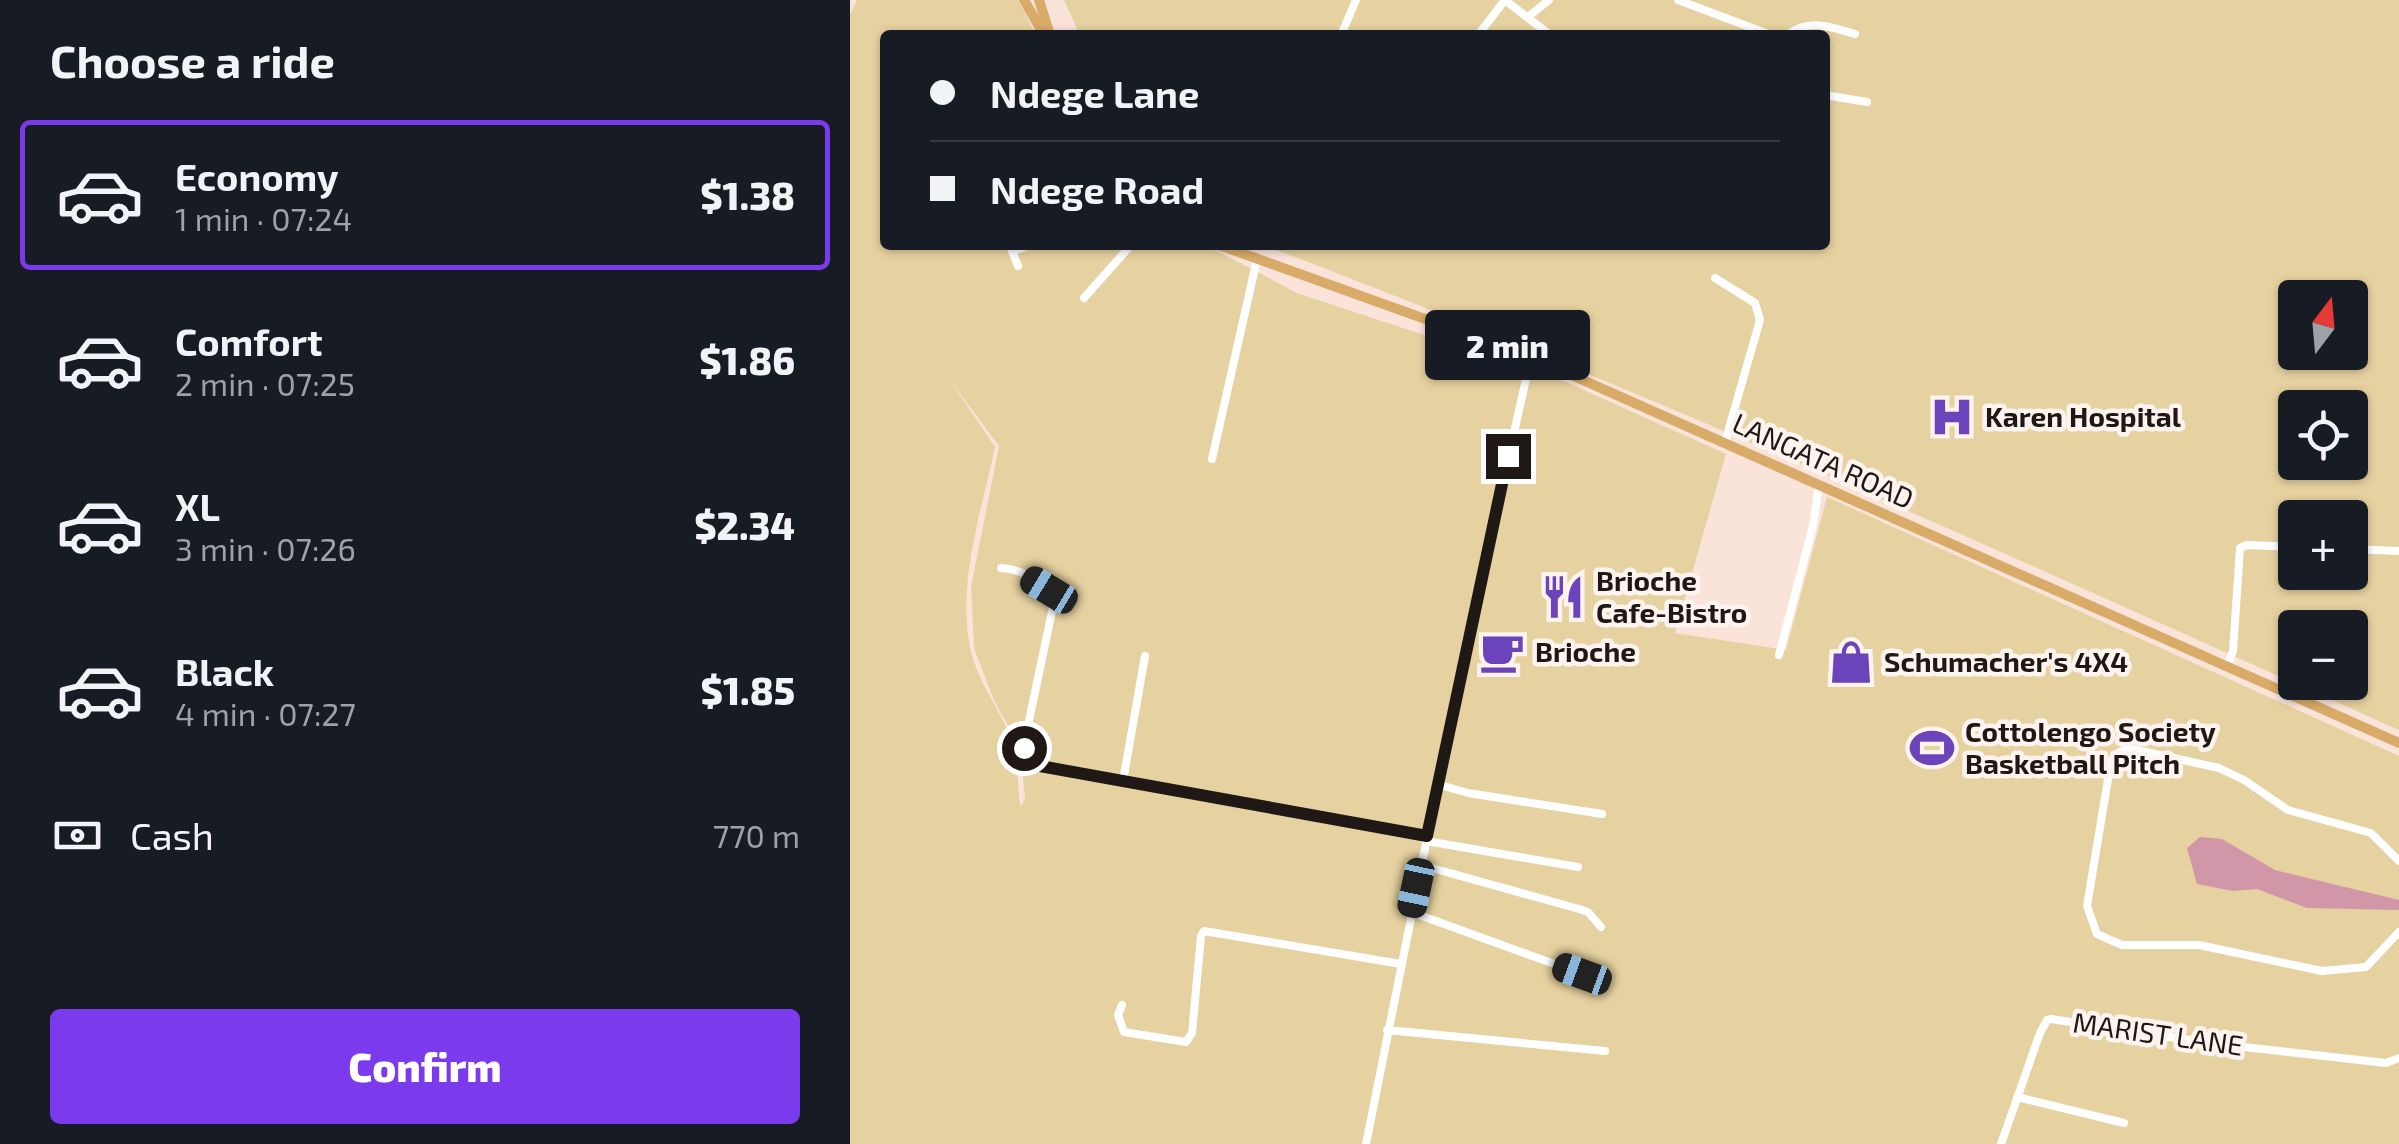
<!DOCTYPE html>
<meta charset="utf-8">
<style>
body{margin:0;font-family:"Exo 2",sans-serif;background:#20242c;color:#f1f3f6;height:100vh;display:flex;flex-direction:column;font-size:38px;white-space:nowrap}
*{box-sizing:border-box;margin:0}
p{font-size:32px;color:#9ea1a6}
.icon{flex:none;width:55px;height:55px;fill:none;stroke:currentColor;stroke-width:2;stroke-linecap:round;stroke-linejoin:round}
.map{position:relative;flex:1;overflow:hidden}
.details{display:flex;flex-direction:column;background:#171b24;width:850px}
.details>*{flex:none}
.top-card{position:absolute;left:30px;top:30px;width:950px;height:220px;border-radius:10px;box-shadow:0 2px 8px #0004;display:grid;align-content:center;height:220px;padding:0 50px;background:#171b24}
.needle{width:65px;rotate:16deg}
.fabs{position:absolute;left:1428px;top:280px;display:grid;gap:20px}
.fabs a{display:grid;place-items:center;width:90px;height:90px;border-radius:10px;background:#171b24;box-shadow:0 2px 8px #0004;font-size:50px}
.end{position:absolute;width:45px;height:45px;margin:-22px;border:12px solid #201815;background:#fff;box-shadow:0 0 0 5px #fff}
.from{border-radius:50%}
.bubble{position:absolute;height:70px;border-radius:10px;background:#171b24;box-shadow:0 2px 8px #0004;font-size:32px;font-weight:800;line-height:70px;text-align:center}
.car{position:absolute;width:30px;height:60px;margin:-30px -15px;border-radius:12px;box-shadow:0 0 8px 2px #0007;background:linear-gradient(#222 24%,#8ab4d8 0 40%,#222 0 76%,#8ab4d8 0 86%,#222 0)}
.top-card b{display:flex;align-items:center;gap:35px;height:95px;font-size:38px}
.top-card b+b{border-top:2px solid #363941}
.top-card i{width:25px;height:25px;background:#f1f3f6}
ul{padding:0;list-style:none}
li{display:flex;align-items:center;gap:30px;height:150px;margin:0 20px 15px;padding:0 30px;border:5px solid transparent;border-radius:10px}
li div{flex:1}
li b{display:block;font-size:38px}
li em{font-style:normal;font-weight:800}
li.selected{border-color:#7c3aed}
li>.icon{width:90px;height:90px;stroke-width:1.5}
h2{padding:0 50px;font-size:45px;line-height:120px}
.pay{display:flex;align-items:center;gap:25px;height:110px;padding:0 50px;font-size:38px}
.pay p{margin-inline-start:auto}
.action{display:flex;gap:20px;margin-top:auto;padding:20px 50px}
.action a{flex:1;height:115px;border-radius:10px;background:#7c3aed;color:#fff;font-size:40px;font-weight:800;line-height:115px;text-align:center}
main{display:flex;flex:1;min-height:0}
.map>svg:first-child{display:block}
</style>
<main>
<section class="details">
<h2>Choose a ride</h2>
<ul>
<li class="selected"><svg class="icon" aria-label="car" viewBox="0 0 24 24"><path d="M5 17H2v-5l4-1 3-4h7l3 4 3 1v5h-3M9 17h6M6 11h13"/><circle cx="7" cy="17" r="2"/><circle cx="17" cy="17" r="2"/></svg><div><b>Economy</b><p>1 min · 07:24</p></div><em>$1.38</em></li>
<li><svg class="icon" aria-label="car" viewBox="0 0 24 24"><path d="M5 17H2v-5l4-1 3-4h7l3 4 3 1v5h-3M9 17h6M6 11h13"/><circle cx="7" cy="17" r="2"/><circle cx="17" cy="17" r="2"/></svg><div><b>Comfort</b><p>2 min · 07:25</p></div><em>$1.86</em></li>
<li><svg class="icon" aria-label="car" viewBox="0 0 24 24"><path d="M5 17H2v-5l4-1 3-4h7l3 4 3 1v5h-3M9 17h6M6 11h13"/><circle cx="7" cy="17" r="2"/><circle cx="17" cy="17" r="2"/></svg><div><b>XL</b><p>3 min · 07:26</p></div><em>$2.34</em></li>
<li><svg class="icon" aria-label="car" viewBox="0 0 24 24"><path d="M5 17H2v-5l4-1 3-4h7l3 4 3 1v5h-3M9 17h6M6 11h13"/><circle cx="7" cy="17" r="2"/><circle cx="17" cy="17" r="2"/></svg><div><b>Black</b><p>4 min · 07:27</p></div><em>$1.85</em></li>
</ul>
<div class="pay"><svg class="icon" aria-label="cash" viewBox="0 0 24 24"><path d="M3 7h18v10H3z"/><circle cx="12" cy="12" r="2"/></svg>Cash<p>770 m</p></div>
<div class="action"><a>Confirm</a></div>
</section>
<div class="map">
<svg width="1549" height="1144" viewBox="0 0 1549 1144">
<rect width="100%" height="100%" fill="#fae3d9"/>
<path fill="#e6d1a0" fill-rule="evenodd" d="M7 0H168L186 35H35V245H356L447 293 716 382 876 454 825 633 936 650 977 497 1549 756V1144H0V15ZM99 379 149 446 121 587 124 648 143 698 170 748 175 798 171 807C166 788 170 764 164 746 153 712 127 683 120 647 107 581 132 510 145 447Z
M214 0H1549V730C1173 562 799 390 413 245H975V35H230ZM1445 298H1500V352H1445ZM1445 408H1500V462H1445ZM1445 518H1500V572H1445ZM1445 628H1500V682H1445Z"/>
<path fill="#d197a8" d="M1350 837 1372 839 1425 870 1549 900V910L1457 908 1407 889 1383 891 1347 884 1337 848Z"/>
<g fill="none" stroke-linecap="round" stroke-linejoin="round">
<path stroke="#fff" stroke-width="8" d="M655 0 700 35
M828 0 921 35
M678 17 699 0
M491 35 506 0
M628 35 655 0
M937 35C959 18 980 27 1005 34
M975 95 1017 102
M168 266 162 251 181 245
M865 278 905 303 910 320 875 442
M234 298 281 245
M362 459 407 259
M1500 549 1549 551
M151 568C171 569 198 582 204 602L176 735 174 752 191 766 213 771 577 837
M929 655 963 526 969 484
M1377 666 1383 651 1390 548 1397 545 1445 547
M273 781 295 656
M587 784 618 793 752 814
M576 841 728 867
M1549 861 1521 833 1438 810 1394 780 1369 768 1278 748 1268 753 1261 761 1237 906 1247 934 1272 945H1349L1472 971 1516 967 1549 932
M571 865 729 909 738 912 751 927
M561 912 732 974
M272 1005 268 1015 274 1032 336 1042 342 1033 351 936 354 931 551 964
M537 1030 755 1051
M1167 1097 1274 1123
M516 1144 612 663 681 357
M1151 1144 1190 1033 1197 1020 1201 1019 1359 1043 1536 1063 1549 1058"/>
<path stroke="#d8ab68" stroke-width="10" d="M174 0 194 35
M189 0 200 35
M369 245 681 357 1549 743"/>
</g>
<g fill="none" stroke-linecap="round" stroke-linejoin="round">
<path stroke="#201815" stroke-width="12" d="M174 748 176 756 190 766 577 836 658 456"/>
</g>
<defs>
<g id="hospital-bare" transform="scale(3.45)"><path d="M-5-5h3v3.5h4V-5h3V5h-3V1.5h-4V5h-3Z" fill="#6b43bb" stroke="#fdf3ef" stroke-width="2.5" paint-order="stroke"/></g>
<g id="restaurant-bare" transform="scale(3.45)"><path d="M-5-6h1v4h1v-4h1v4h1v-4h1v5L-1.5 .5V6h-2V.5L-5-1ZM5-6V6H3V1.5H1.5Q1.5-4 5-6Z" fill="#6b43bb" stroke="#fdf3ef" stroke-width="2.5" paint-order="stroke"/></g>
<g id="cafe-bare" transform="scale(3.45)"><path d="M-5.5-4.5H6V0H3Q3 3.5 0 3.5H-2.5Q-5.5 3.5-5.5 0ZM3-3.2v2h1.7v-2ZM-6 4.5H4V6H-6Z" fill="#6b43bb" stroke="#fdf3ef" stroke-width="2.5" paint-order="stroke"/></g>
<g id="shop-bare" transform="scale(3.45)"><path d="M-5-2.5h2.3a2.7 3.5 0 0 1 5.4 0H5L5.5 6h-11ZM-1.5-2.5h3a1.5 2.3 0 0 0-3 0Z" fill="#6b43bb" stroke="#fdf3ef" stroke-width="2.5" paint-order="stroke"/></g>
<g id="stadium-bare" transform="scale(3.45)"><path d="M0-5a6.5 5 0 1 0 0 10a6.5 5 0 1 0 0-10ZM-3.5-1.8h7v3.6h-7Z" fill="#6b43bb" stroke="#fdf3ef" stroke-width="2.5" paint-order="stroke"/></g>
</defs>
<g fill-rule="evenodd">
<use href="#hospital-bare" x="1102" y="417"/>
<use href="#restaurant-bare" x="713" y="597"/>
<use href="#cafe-bare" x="652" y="652"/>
<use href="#shop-bare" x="1001" y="662"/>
<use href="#stadium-bare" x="1082" y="748"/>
</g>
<g text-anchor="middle" stroke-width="9" stroke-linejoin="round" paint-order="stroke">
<g font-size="28" font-weight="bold" fill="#201815" stroke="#fdf3ef" text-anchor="start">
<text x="1135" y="427">Karen Hospital</text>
<text x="746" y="591">Brioche<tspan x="746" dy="32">Cafe-Bistro</tspan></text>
<text x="685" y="662">Brioche</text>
<text x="1034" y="672">Schumacher's 4X4</text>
<text x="1115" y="742">Cottolengo Society<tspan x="1115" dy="32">Basketball Pitch</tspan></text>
</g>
<g font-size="28" fill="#201815" stroke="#fdf3ef">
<text transform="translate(973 461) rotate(24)" y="10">LANGATA ROAD</text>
<text transform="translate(1308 1034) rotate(8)" y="10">MARIST LANE</text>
</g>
</g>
</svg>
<div class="fabs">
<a><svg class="needle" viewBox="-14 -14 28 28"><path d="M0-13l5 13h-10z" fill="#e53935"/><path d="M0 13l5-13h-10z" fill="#9ea1a6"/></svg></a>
<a><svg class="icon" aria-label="locate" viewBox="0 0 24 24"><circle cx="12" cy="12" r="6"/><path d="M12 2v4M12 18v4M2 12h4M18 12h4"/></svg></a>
<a>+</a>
<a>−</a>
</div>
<i class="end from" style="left:174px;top:748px"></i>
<i class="end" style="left:658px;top:456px"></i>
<div class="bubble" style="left:575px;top:310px;width:165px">2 min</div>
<i class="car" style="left:199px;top:590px;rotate:301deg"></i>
<i class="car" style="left:566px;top:888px;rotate:192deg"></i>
<i class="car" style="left:732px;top:974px;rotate:290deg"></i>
<div class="top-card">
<b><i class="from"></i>Ndege Lane</b>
<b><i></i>Ndege Road</b>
</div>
</div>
</main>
